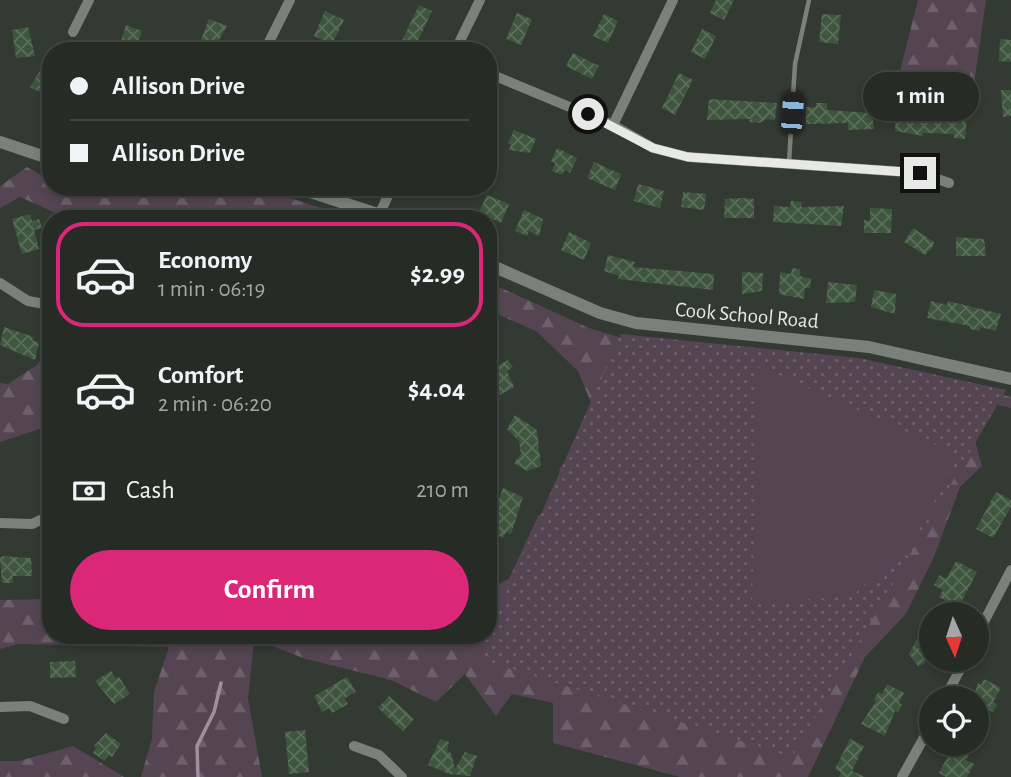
<!DOCTYPE html>
<meta charset="utf-8">
<style>
body{margin:0;font-family:"Alegreya Sans",sans-serif;background:#323732;color:#f1f3f6;height:100vh;display:flex;flex-direction:column;font-size:26px;white-space:nowrap}
*{box-sizing:border-box;margin:0}
p{font-size:23px;color:#a4a7a7}
.icon{flex:none;width:38px;height:38px;fill:none;stroke:currentColor;stroke-width:2;stroke-linecap:round;stroke-linejoin:round}
.map{position:relative;flex:1;overflow:hidden}
.details{position:absolute;left:42px;top:210px;width:455px;height:434px;display:flex;flex-direction:column;background:#262b26;border-radius:28px;box-shadow:0 4px 10px #0003,0 0 0 2px #424743}
.details>*{flex:none}
.guide{position:absolute;left:42px;top:42px;width:455px;height:154px;border-radius:28px;box-shadow:0 4px 10px #0003,0 0 0 2px #424743;display:grid;align-content:center;height:154px;padding:0 28px;background:#262b26}
.needle{width:46px;rotate:177deg}
.controls{position:absolute;left:919px;top:602px;display:grid;gap:14px}
.controls a{display:grid;place-items:center;width:70px;height:70px;border-radius:50%;background:#262b26;box-shadow:0 4px 10px #0003,0 0 0 2px #424743;font-size:35px}
.end{position:absolute;width:32px;height:32px;margin:-16px;border:9px solid #e6e9e6;background:#111;box-shadow:0 0 0 4px #111}
.from{border-radius:50%}
.bubble{position:absolute;height:49px;border-radius:24px;background:#262b26;box-shadow:0 4px 10px #0003,0 0 0 2px #424743;font-size:23px;font-weight:700;line-height:49px;text-align:center}
.car{position:absolute;width:21px;height:42px;margin:-21px -10px;border-radius:9px;box-shadow:0 0 5px 2px #0007;background:linear-gradient(#222 24%,#8ab4d8 0 40%,#222 0 76%,#8ab4d8 0 86%,#222 0)}
.guide b{display:flex;align-items:center;gap:24px;height:66px;font-size:26px}
.guide b+b{border-top:2px solid #424743}
.guide i{width:18px;height:18px;background:#f1f3f6}
ul{padding:12px 0 0;list-style:none}
li{display:flex;align-items:center;gap:21px;height:105px;margin:0 14px 10px;padding:0 14px;border:4px solid transparent;border-radius:28px}
li div{flex:1}
li b{display:block;font-size:26px}
li em{font-style:normal;font-weight:700}
li.selected{border-color:#db2777}
li>.icon{width:63px;height:63px;stroke-width:1.5}
.pay{display:flex;align-items:center;gap:18px;height:77px;padding:0 28px;font-size:26px}
.pay p{margin-inline-start:auto}
.primary-button{display:flex;gap:14px;margin-top:auto;padding:14px 28px}
.primary-button a{flex:1;height:80px;border-radius:42px;background:#db2777;color:#fff;font-size:28px;font-weight:700;line-height:80px;text-align:center}
.map>svg:first-child{display:block}
</style>
<div class="map">
<svg width="1011" height="777" viewBox="0 0 1011 777">
<defs>
<pattern id="forest-firs" width="22" height="20" patternUnits="userSpaceOnUse" patternTransform="scale(1.75)"><rect width="22" height="20" fill="#554553"/><path d="M5 1l3.5 6h-7zM16 11l3.5 6h-7z" fill="#6d606c"/></pattern>
<pattern id="park-dots" width="8" height="8" patternUnits="userSpaceOnUse" patternTransform="scale(1.75)"><rect width="8" height="8" fill="#554553"/><path d="M2 2h.1M6 6h.1" fill="none" stroke="#6d606c" stroke-width="1.8" stroke-linecap="round"/></pattern>
<pattern id="building-cross-hatch" width="8" height="8" patternUnits="userSpaceOnUse" patternTransform="scale(1.75)"><rect width="8" height="8" fill="#3e563e"/><path d="M0 0l8 8M0 8l8-8" fill="none" stroke="#5a6e5a"/></pattern>
</defs>
<rect width="100%" height="100%" fill="#333933"/>
<path fill="url(#forest-firs)" d="M918 0H986L973 91 896 87Z
M27 167 51 181V187H112L127 191 287 197 355 219H58L56 213 20 197 0 208V186Z
M488 282 589 328 628 340 950 380 1011 397V408L983 401 971 426 982 466 960 487 934 557 906 614 865 657 808 777H680L553 743V703L512 694 496 716 465 674 436 702 391 680 306 659 254 639 248 699 262 777H141L152 738 154 692 169 647 18 644 0 649V600L51 599V635H488V589L509 579 538 516 555 503 560 467H581L596 415 578 371 536 331 488 310Z
M51 344V425L0 442V383L8 384 37 365Z
M73 746 124 777H0V761H19Z"/>
<path fill="url(#park-dots)" d="M621 334 859 358 1006 390 792 757 477 658Z"/>
<path fill="#554553" d="M759 366 959 455 909 549 850 597 752 602Z"/>
<g fill="none" stroke-linecap="round" stroke-linejoin="round">
<path stroke="#a18f9e" stroke-width="3.5" d="M198 777 197 746 214 712 221 683"/>
</g>
<path fill="url(#building-cross-hatch)" d="M716 0H734L724 20 710 13Z
M419 5 432 11 413 51H397Z
M325 11 344 20 332 44 314 36Z
M517 13 532 19 521 45 506 39Z
M604 14 618 21 608 43 593 36Z
M822 14 841 15 838 44 819 42Z
M209 19 227 26 215 47 200 42Z
M126 25 142 31 136 51 119 47Z
M28 27 35 56 16 58 12 30Z
M702 29 716 36 705 59 691 52Z
M1000 39 1011 40V62L999 61Z
M573 53 599 66 592 79 566 66Z
M41 69 51 75V98L30 87Z
M679 73 693 80 675 115 662 108Z
M1001 90H1011V116L1003 117Z
M709 99 777 103 775 120 766 119 760 123 749 122 750 119 707 120Z
M816 103H827V110L872 113 874 129 848 130V123L806 124V107H816Z
M896 114 967 118 965 139 954 138V134L923 133V136L895 131Z
M514 130 536 139 530 153 509 150 511 145 508 143Z
M557 148 577 158 570 173 565 170 562 175 552 171 555 163 551 161Z
M594 162 621 174 615 190 587 178Z
M638 184 664 191 660 208 634 201Z
M683 192 706 194 704 210 681 207Z
M487 195 509 204 501 223 479 212Z
M743 198 754 199V218H724L725 199Z
M791 201 802 202 801 207 844 206 841 226 773 222 774 206 790 207Z
M870 208 892 209 891 233H864V220L870 221Z
M524 210 543 219 539 236 529 231 527 236 515 231Z
M30 214 32 221 39 219 42 228 34 230 39 249 22 254 12 219Z
M913 228 934 242 932 248 925 255 904 242Z
M569 232 591 243 584 260 561 250Z
M956 237 984 239 986 256H956Z
M608 255 635 262 633 267 714 274 713 290 618 279 619 276 604 271Z
M792 268 800 269V276L811 279 810 288H805L804 299 779 294 780 272 791 274Z
M742 272 763 273 762 291 742 294Z
M828 282 857 285 855 302 826 303Z
M874 290 896 294 895 314 871 307Z
M931 301 947 305 948 301 1001 314 996 331 980 327V331L970 329V326L927 318Z
M4 327 34 337 32 340 39 343 35 360 0 345Z
M488 351 498 366 508 360 513 367 507 371 514 387 493 399 488 391Z
M515 415 537 430 541 466 527 471 514 463 521 454 519 441 507 429Z
M503 488 523 497 511 534 506 532 503 538 488 530V512L492 505 496 507Z
M996 492 1011 500V507L993 538 976 529Z
M3 556 31 558 32 576H13V583H2L0 558Z
M956 561 977 572 958 608 939 597 943 590 934 585 939 575 946 579Z
M931 612V650L924 664 918 666 909 654Z
M75 661 76 677 50 678V662Z
M111 671 116 679 119 677 130 694 114 704 95 681Z
M347 677 356 692 345 698 348 704 332 713 329 708 322 712 314 696Z
M984 679 1001 688 993 702 997 704 993 712 989 710 984 719 976 715V698H973L978 683 981 685Z
M887 684 904 693 899 703 902 705 898 712 895 711 885 736 861 724 876 701 874 700 878 692 882 694Z
M389 696 414 719 403 731 378 708Z
M305 730 309 772 289 774 285 732Z
M106 733 121 744 112 757 109 755 105 761 93 753 96 748 94 746Z
M440 739 449 742 447 751 451 753 455 769 465 752 477 756 470 776 449 774 428 765Z
M850 739 864 746 852 771 865 777H839L841 772 835 769Z
M949 744 970 753 966 760 974 764 967 777H946L939 773 948 756 943 753Z"/>
<g fill="none" stroke-linecap="round" stroke-linejoin="round">
<path stroke="#7a817a" stroke-width="4.5" d="M789 162 795 64 809 0"/>
<path stroke="#7a817a" stroke-width="10" d="M73 32 89 0
M268 44 290 0
M455 51 480 0
M488 73 613 125 653 148 688 157 920 173 949 183
M613 125 673 0
M380 213 392 187
M0 283 28 301 51 305
M0 523 32 524 51 515
M976 637 1011 570
M945 698 965 660
M0 707 30 706 64 719
M354 746 379 755 402 777
M902 777 931 725"/>
<path stroke="#7a817a" stroke-width="12" d="M0 142 51 159
M295 187 393 219
M488 264 600 313 636 323 869 347 1011 379"/>
</g>
<g fill="none" stroke-linecap="round" stroke-linejoin="round">
<path stroke="#e6e9e6" stroke-width="9" d="M588 114 653 148 688 157 920 173"/>
</g>
<g text-anchor="middle" stroke-width="5" stroke-linejoin="round" paint-order="stroke">
<g font-size="21" fill="#e6e9e6" stroke="#333933">
<text transform="translate(747 315) rotate(5)" y="7">Cook School Road</text>
</g>
</g>
</svg>
<div class="controls">
<a><svg class="needle" viewBox="-14 -14 28 28"><path d="M0-13l5 13h-10z" fill="#e53935"/><path d="M0 13l5-13h-10z" fill="#a4a7a7"/></svg></a>
<a><svg class="icon" aria-label="locate" viewBox="0 0 24 24"><circle cx="12" cy="12" r="6"/><path d="M12 2v4M12 18v4M2 12h4M18 12h4"/></svg></a>
</div>
<i class="end from" style="left:588px;top:114px"></i>
<i class="end" style="left:920px;top:173px"></i>
<div class="bubble" style="left:863px;top:72px;width:116px">1 min</div>
<i class="car" style="left:792px;top:113px;rotate:4deg"></i>
<div class="guide">
<b><i class="from"></i>Allison Drive</b>
<b><i></i>Allison Drive</b>
</div>
<section class="details">
<ul>
<li class="selected"><svg class="icon" aria-label="car" viewBox="0 0 24 24"><path d="M5 17H2v-5l4-1 3-4h7l3 4 3 1v5h-3M9 17h6M6 11h13"/><circle cx="7" cy="17" r="2"/><circle cx="17" cy="17" r="2"/></svg><div><b>Economy</b><p>1 min · 06:19</p></div><em>$2.99</em></li>
<li><svg class="icon" aria-label="car" viewBox="0 0 24 24"><path d="M5 17H2v-5l4-1 3-4h7l3 4 3 1v5h-3M9 17h6M6 11h13"/><circle cx="7" cy="17" r="2"/><circle cx="17" cy="17" r="2"/></svg><div><b>Comfort</b><p>2 min · 06:20</p></div><em>$4.04</em></li>
</ul>
<div class="pay"><svg class="icon" aria-label="cash" viewBox="0 0 24 24"><path d="M3 7h18v10H3z"/><circle cx="12" cy="12" r="2"/></svg>Cash<p>210 m</p></div>
<div class="primary-button"><a>Confirm</a></div>
</section>
</div>
